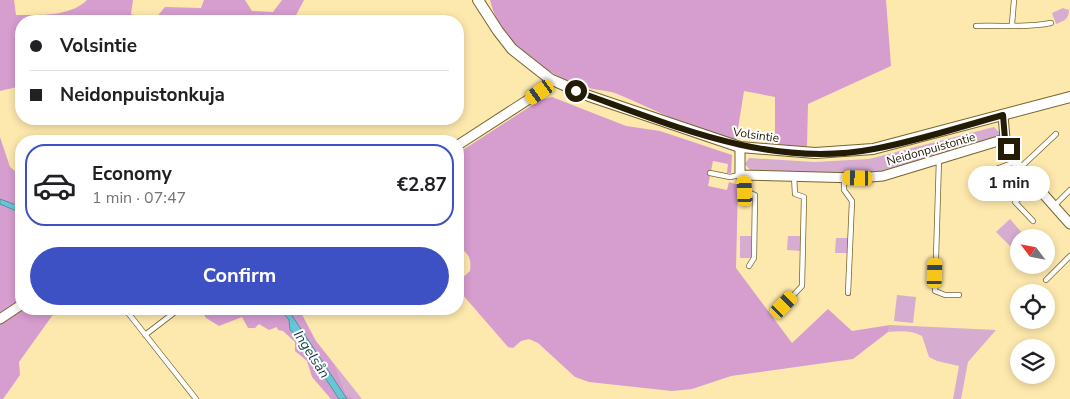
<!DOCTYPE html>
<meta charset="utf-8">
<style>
body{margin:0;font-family:"Nunito Sans",sans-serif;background:#f2f2f2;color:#202124;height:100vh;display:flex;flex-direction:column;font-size:19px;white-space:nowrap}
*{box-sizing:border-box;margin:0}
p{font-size:16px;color:#757577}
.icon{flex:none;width:28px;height:28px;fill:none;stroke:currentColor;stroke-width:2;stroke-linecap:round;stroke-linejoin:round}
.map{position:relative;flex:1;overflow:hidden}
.sheet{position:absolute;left:15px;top:135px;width:449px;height:180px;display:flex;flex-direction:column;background:#fff;border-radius:20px;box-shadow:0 2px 8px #0003}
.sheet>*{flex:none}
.banner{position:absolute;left:15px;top:15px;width:449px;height:110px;border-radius:20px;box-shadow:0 2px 8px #0003;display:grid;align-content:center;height:110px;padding:0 15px;background:#fff}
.needle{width:32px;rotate:302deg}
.buttons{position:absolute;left:1010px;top:229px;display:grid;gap:10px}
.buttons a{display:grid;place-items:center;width:45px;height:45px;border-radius:50%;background:#fff;box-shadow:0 2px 8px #0003;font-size:25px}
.end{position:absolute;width:22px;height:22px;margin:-11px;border:6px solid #231b04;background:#fff;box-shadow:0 0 0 2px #fff}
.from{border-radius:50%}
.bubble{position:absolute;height:35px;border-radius:18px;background:#fff;box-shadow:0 2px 8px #0003;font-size:16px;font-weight:700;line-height:35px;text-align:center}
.car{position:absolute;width:15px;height:30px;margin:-15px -8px;border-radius:6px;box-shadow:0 0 4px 1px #0007;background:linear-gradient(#f5c518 24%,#345 0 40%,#f5c518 0 76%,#345 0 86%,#f5c518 0)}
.banner b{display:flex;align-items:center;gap:18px;height:48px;font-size:19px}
.banner b+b{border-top:1px solid #e0e0e0}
.banner i{width:12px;height:12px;background:#202124}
ul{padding:9px 0 0;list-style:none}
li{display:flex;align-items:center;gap:15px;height:82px;margin:0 10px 8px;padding:0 5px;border:2px solid #e0e0e0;border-radius:20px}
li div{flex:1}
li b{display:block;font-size:19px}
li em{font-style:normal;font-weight:700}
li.selected{border-color:#3d51c4}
li>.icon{width:45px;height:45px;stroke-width:1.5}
.primary-button{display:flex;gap:10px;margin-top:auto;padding:10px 15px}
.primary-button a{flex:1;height:58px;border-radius:30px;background:#3d51c4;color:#fff;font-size:20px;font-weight:700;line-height:58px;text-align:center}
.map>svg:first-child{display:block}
</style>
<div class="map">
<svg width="1070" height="399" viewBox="0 0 1070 399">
<rect width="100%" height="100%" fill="#fde8ad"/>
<path fill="#d6acd0" d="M1063 8 1069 10C1069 19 1064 21 1056 24L1052 13Z
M994 127 1000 133 998 138 870 175 751 171 745 164 749 158 815 162 869 159Z
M1010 219 1023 234 1010 246 996 232Z
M740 236H751V258H740Z
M788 236H801V251L787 250Z
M836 238H849L848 253H835Z
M897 295 916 297 913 323 894 321Z
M890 325 996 330 968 362 961 399H953L959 366 937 361 929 357 922 336C911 330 900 331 888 332Z
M335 365 362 399H355L346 394Z"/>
<path fill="#d69dcf" d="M0 0H14L16 15C38 15 70 17 87 0H133L131 14 154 20 165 7 201 8 204 0H245L252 11 273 12 282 0H304L293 21H21V86L0 91Z
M490 0H886L891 66 808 104 807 147 775 146V97L744 91 736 141C718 135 699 130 682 122 659 113 637 102 615 93 605 90 594 90 585 87 544 74 500 43 490 0Z
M552 97 626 126 660 131 732 155 731 173H727L728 164 713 161 708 186 727 190 729 182 738 185 736 268 792 343 828 309 852 331 890 325 888 332 853 359 731 376 692 389 672 391 589 382 575 377 538 343 529 339 521 341 513 348 508 347 462 294 458 282 470 271C472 258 468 253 458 246V153L540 100Z
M0 137 10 167 21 176V309H57L19 362 20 375 3 399H0Z
M201 309H280L289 320 290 330 301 338 310 355 339 399H331L312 377 307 361 295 351V342L283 331 278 330 277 327 269 330 259 324 255 328H248L242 317 219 326 206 318Z
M287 309H299L316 341 335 365 346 394 355 399H347Z"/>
<path fill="#66c7d8" stroke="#529398" d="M0 199 21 207V213L0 204Z
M280 309H287L289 311 347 399H339L310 355 301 338 290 330 289 320Z"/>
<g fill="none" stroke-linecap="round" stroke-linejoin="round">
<g stroke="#77642c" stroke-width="6">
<path id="service" d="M1012 24 1014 0
M976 26C1001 25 1027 28 1051 23
M939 159 935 291 945 295H959
M1021 167 1056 134
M710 173 730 177 740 175
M744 176 745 191 755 195 754 258 749 266
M977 176 1015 162
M844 177V190L852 201 848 293
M1054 206 1070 190
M1033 221 1015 202 1034 185
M1046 280 1070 256
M784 305 802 286 804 197 795 194 794 176
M125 309 196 399
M145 335 179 309"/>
</g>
<g stroke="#77642c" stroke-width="11">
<path id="minor" d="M1003 115 1005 139 1015 162 1070 224
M458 145 540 92 550 79
M740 147V175L858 178 883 176 1005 139
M0 319 21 305"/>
</g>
<g stroke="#77642c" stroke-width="12">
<path id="tertiary" d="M478 0 498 31 512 49 550 79 589 96 740 147 815 153 873 149 1070 97"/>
</g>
<use href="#service" stroke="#fff" stroke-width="4.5"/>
<use href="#minor" stroke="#fff" stroke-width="9"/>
<use href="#tertiary" stroke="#fff" stroke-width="10"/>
</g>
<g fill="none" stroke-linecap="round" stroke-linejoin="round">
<path stroke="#231b04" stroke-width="6" d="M576 91C672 125 769 169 874 149 917 141 960 127 1003 115L1005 139 1009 149"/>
</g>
<g text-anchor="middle" stroke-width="4" stroke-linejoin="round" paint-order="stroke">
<g font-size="12" fill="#231b04" stroke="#fff">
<text transform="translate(756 135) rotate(8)" y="4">Volsintie</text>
<text transform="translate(931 149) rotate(-16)" y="4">Neidonpuistontie</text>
</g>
<g font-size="14" font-style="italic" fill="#093840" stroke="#fff">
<text transform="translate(312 354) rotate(57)" y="5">Ingelsån</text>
</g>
</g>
</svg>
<div class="buttons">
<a><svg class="needle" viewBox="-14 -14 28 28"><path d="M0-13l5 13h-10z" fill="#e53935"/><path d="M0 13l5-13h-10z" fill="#757577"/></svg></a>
<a><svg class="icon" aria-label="locate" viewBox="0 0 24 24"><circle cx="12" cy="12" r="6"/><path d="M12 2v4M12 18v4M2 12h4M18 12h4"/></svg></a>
<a><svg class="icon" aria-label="layers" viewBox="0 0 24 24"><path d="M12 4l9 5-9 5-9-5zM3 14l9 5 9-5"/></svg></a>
</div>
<i class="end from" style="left:576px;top:91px"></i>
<i class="end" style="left:1009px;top:149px"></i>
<div class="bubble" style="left:968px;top:166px;width:82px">1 min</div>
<i class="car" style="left:540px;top:92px;rotate:235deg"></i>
<i class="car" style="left:858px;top:178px;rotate:271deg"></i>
<i class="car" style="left:745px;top:191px;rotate:357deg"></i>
<i class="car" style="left:935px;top:273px;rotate:2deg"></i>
<i class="car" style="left:784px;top:305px;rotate:44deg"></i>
<div class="banner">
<b><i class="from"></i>Volsintie</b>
<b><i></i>Neidonpuistonkuja</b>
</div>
<section class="sheet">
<ul>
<li class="selected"><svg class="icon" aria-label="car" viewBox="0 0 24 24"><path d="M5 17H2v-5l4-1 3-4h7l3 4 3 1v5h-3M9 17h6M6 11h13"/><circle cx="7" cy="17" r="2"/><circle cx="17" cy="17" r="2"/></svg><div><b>Economy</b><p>1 min · 07:47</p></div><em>€2.87</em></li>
</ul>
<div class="primary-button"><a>Confirm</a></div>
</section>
</div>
